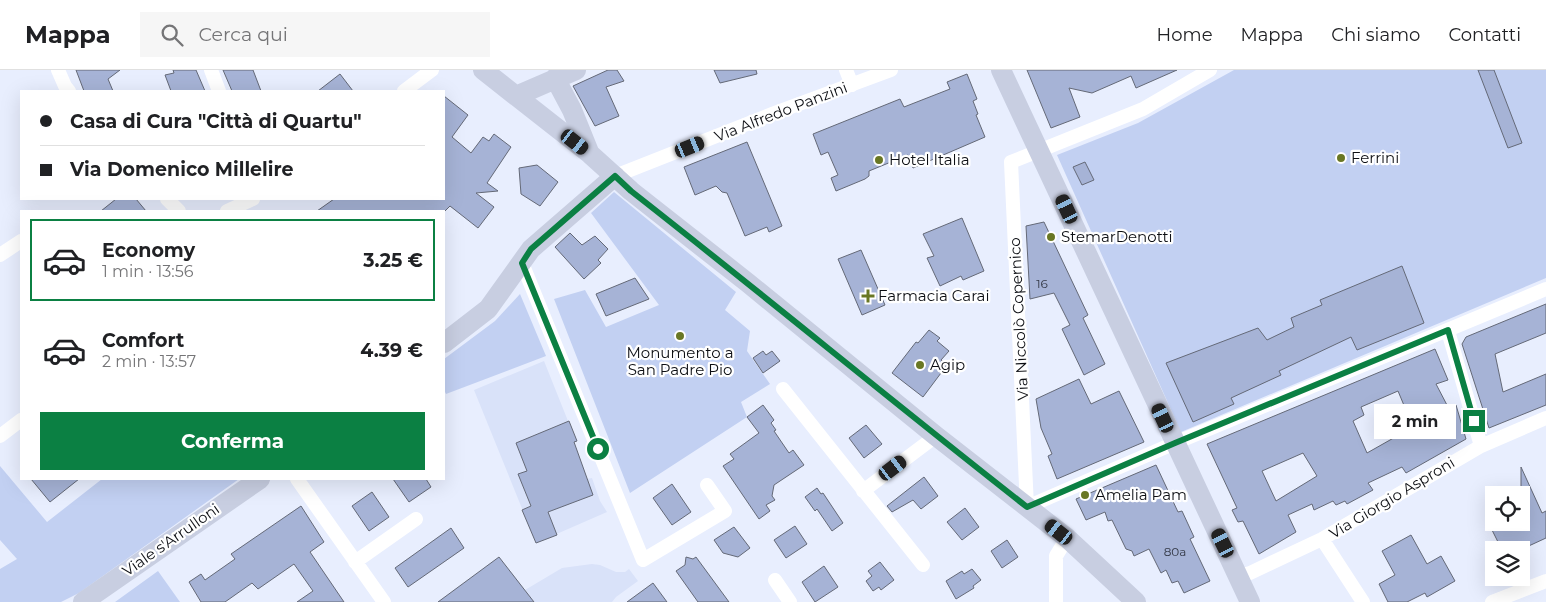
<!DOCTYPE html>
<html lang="it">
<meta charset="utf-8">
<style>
body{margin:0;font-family:Montserrat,sans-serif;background:#f6f6f6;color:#202124;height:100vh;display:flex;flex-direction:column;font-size:19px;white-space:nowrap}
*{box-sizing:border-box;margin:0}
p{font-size:16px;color:#757577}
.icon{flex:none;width:28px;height:28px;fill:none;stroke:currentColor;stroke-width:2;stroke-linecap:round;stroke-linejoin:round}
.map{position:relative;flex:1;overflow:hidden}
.panel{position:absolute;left:20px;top:140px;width:425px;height:270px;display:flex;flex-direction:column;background:#fff;border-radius:0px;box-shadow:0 5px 20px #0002}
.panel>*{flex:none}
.top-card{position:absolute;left:20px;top:20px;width:425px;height:110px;border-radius:0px;box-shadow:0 5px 20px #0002;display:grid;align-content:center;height:110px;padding:0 20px;background:#fff}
.controls{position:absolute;left:1485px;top:416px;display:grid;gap:10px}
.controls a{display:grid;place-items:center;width:45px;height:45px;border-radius:0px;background:#fff;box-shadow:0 5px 20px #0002;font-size:25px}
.end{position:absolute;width:22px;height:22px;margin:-11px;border:6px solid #0b8043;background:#fff;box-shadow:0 0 0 2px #fff}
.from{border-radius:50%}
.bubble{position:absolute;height:35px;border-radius:0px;background:#fff;box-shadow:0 5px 20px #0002;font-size:16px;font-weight:700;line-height:35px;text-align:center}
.car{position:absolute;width:15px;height:30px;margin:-15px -8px;border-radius:6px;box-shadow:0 0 4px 1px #0007;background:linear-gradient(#222 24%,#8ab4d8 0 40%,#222 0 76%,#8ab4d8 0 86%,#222 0)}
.top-card b{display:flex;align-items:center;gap:18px;height:48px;font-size:19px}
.top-card b+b{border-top:1px solid #e0e0e0}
.top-card i{width:12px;height:12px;background:#202124}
ul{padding:9px 0 0;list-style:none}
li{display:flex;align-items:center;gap:15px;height:82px;margin:0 10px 8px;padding:0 10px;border:2px solid transparent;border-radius:0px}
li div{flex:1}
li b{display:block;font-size:19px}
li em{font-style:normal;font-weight:700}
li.active{border-color:#0b8043}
li>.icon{width:45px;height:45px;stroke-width:1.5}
.button{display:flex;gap:10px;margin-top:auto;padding:10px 20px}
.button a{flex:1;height:58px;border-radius:0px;background:#0b8043;color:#fff;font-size:20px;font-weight:700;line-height:58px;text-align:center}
header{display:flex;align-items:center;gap:30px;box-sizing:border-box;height:70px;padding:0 25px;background:#fff;border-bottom:1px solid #e0e0e0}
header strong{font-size:24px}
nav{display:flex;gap:28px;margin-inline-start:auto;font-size:18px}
.search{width:350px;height:45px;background:#f6f6f6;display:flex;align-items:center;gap:12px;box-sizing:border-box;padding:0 18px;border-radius:0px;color:#757577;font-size:19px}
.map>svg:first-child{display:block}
</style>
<header>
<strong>Mappa</strong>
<div class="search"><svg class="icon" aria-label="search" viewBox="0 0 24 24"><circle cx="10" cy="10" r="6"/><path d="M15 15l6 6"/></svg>Cerca qui</div>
<nav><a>Home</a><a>Mappa</a><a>Chi siamo</a><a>Contatti</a></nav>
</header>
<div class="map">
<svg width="1546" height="532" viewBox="0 0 1546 532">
<rect width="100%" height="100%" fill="#e8eefe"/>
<path fill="#d9e2f9" d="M544 291 568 351H569L577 371 574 373 587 409 592 408 600 431 607 442 536 473 474 320Z
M592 494 600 495 616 502H625L629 499 638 511 616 527 612 532H534L525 520 562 498Z"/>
<path fill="#c2d0f2" d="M1234 0H1546V208L1181 362 1057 85 1138 53Z
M614 122 736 222 725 240 750 261 747 281 770 314 741 332 747 347 630 423 554 229 585 220 606 257 659 235 591 143Z
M520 224 546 286 446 324 444 320V289L495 251Z
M0 396 47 452 102 409H239L79 523 61 532H0V499L17 489 0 470Z
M158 501 180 532H115Z"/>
<path fill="#a6b3d6" stroke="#646977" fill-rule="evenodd" d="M76 0H120L108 9 113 21H84Z
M173 0H196L205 21H171L165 5 174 3Z
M223 0H253L261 21H232Z
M608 0H617L624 11 606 17 619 46 595 56 573 16Z
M714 0H756L757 4 720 13Z
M1027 0H1177L1136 18 1131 6 1092 23 1069 18 1080 47 1051 58Z
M1478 0H1494L1522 73 1508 78Z
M340 4 353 21H318Z
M967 4 977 29 973 31 978 44 976 45 985 67 913 98 908 85 869 101V106L865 109 836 121 831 108 838 105 828 82 821 85 813 64 900 29 904 37 950 19 947 12Z
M444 26 468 45 452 67 471 83 483 67 489 71 494 64 511 77 487 113 498 121 476 123 494 137 478 158 450 136 445 141H317L334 129H444Z
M747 72 782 156 769 162 767 157 745 166 727 123 722 122 716 116 695 125 684 97Z
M1085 92 1094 110 1082 115 1073 97Z
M537 95 558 112 540 136 521 124 519 98Z
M116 129H136L146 141H101Z
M962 148 984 201 963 210 961 206 940 216 927 188 934 186 923 164Z
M1044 152 1088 245 1083 248 1105 294 1084 305 1062 259 1070 255 1054 223 1030 229 1026 156Z
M570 163 582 175 595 166 608 179 598 190 601 193 584 209 555 177Z
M861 180 885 235 862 245 838 189Z
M1402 196 1424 253 1357 280 1351 267 1279 301 1281 305 1231 328 1234 334 1193 352 1166 293 1258 258 1267 270 1294 257 1291 248 1322 235 1320 230Z
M635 208 649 229 606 246 596 224Z
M1546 234V263L1495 284 1503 322 1546 304V335L1489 358 1462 274 1466 267Z
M929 260 940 268 937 271 949 281 941 290 947 295 923 327 892 303 916 272 918 273Z
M1435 279 1448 310 1436 314 1448 337 1456 335 1466 369 1406 403 1402 397 1368 413 1373 420 1347 434 1345 431 1336 435 1333 431 1314 440 1312 434 1288 445 1296 462 1259 484 1243 451 1238 452 1232 440 1237 438 1207 374ZM1398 321 1413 357 1367 383 1353 351 1364 345 1361 337ZM1303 383 1317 406 1276 431 1262 401Z
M763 281 766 285 772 281 780 291 763 303 753 288Z
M1079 309 1091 334 1119 321 1144 372 1057 409 1048 386 1052 384 1041 358 1036 329Z
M763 335 774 350 771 353 776 360 774 361 789 383 793 380 804 395 774 415 772 426 775 430 766 435 770 441 759 449 723 396 734 389 730 384 759 363 747 347Z
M569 351 577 371 574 372 593 425 548 442 557 465 536 473 522 440 531 436 518 404 527 401 516 373Z
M866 355 882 374 864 388 849 368Z
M1156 395 1178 442 1182 441 1194 467 1190 469 1210 511 1184 523 1178 511 1172 513 1166 500 1161 503 1149 479 1134 486 1132 481 1126 479 1112 450 1108 451 1105 442 1086 450 1076 429Z
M1521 397 1542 443 1546 441V468L1520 480H1502L1492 460 1506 452H1521Z
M924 407 938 426 921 439 913 430 892 442 887 436Z
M31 409H79L50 432Z
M393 409H426L431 417 409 432Z
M672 414 691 442 672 455 653 428Z
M817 418 821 424 823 423 843 453 832 461 817 439 815 441 805 427Z
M372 422 389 447 369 461 352 436Z
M301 436 324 472 310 482 344 532H297L313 521 294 494 258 519 252 513 225 532H201L189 512 201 504 205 510 235 489 231 484Z
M965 438 979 457 962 470 947 452Z
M795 456 807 474 786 488 774 470Z
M734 457 750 478 738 487 723 483 714 470Z
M451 458 464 478 408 517 395 498Z
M1411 465 1427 494 1441 486 1455 511 1427 527 1425 523 1407 532H1388L1379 514 1395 505 1382 481Z
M1007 470 1018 487 1002 498 991 481Z
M499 487 534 532H438Z
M686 487 693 489 696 487 729 532H698L676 501 685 495Z
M880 492 894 510 881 520 879 517 873 521 866 511 872 506 868 501Z
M824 496 838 517 815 532 802 512Z
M972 499 981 510 973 516 974 518 956 529 946 511 962 501 964 504Z
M653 513 667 532H627Z"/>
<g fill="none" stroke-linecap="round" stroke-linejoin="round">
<path stroke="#fff" stroke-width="14" d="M58 0 65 16 69 21
M211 0 219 21
M846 0 852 15
M1210 0 1143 39 1011 92 1027 437 1175 373 1546 219
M404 21 432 0
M615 106 772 44 891 0
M167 129 179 141
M227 141 253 129
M0 185 21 171
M522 193 643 490 725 441 707 415
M1448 261 1481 376
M783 319 923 495
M0 366 21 350
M297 409 384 532
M863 421 936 366
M1322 469 1363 532
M355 492 416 449
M1239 506 1250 503 1322 469 1481 376 1546 348
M775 510 790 532
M1056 532V486L1067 468
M1492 532 1546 511"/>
<path stroke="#c8cee1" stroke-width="20" d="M483 0 590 84 631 121 748 213 936 366 1067 468 1136 532
M1001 0 1250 532
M555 8 572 40 589 82
M516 26 576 0
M444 273 488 239 531 179 615 106
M83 532 260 409"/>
</g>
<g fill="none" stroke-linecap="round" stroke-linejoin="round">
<path stroke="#0b8043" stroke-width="6" d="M598 379 522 193 531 179 615 106 631 121C764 225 894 333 1027 437L1175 373 1448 260 1474 351"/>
</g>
<g fill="#697724" stroke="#fff" stroke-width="2">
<circle cx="1341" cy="88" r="5"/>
<circle cx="879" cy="90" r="5"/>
<circle cx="1051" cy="167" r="5"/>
<path d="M865.5 218.5h5v5h5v5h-5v5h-5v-5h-5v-5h5z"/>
<circle cx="680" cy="266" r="5"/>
<circle cx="920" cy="295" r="5"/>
<circle cx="1085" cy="425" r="5"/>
</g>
<g text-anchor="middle" stroke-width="4.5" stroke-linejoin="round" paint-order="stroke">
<g font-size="12" fill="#323744">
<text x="1042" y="218">16</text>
<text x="1175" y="486">80a</text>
</g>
<g font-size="15" fill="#0c0e13" stroke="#fff">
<text transform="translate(781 42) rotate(-21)" y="5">Via Alfredo Panzini</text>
<text transform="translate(1019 249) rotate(-93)" y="5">Via Niccolò Copernico</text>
<text transform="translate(1392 428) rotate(-31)" y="5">Via Giorgio Asproni</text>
<text transform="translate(171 470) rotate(-35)" y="5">Viale s'Arrulloni</text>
</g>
<g font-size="15" fill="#0c0e13" stroke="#fff" text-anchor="start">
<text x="1351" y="93">Ferrini</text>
<text x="889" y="95">Hotel Italia</text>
<text x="1061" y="172">StemarDenotti</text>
<text x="878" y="231">Farmacia Carai</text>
<text x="680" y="288" text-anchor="middle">Monumento a<tspan x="680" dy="17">San Padre Pio</tspan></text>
<text x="930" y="300">Agip</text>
<text x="1095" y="430">Amelia Pam</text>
</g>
</g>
</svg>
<div class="controls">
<a><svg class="icon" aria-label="locate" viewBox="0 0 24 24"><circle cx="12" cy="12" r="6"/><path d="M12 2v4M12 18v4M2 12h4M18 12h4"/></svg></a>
<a><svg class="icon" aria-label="layers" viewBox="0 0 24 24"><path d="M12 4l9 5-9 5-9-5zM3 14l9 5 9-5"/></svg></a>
</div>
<i class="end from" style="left:598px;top:379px"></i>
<i class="end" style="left:1474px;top:351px"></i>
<div class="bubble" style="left:1374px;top:334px;width:82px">2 min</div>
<i class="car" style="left:575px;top:72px;rotate:128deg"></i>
<i class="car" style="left:690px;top:77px;rotate:68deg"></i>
<i class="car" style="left:1067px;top:139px;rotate:335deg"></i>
<i class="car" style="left:1163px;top:348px;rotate:335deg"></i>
<i class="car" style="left:893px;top:398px;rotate:53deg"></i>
<i class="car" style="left:1059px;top:462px;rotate:308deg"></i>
<i class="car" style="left:1223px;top:473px;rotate:334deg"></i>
<div class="top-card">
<b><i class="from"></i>Casa di Cura &quot;Città di Quartu&quot;</b>
<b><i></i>Via Domenico Millelire</b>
</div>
<section class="panel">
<ul>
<li class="active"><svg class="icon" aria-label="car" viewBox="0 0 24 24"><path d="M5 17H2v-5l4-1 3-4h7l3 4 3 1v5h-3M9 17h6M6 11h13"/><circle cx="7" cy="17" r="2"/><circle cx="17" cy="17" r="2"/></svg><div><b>Economy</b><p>1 min · 13:56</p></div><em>3.25 €</em></li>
<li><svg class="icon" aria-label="car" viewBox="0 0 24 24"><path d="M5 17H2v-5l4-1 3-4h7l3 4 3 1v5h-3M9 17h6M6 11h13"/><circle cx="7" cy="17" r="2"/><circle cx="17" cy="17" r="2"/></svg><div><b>Comfort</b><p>2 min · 13:57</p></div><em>4.39 €</em></li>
</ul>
<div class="button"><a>Conferma</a></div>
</section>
</div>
